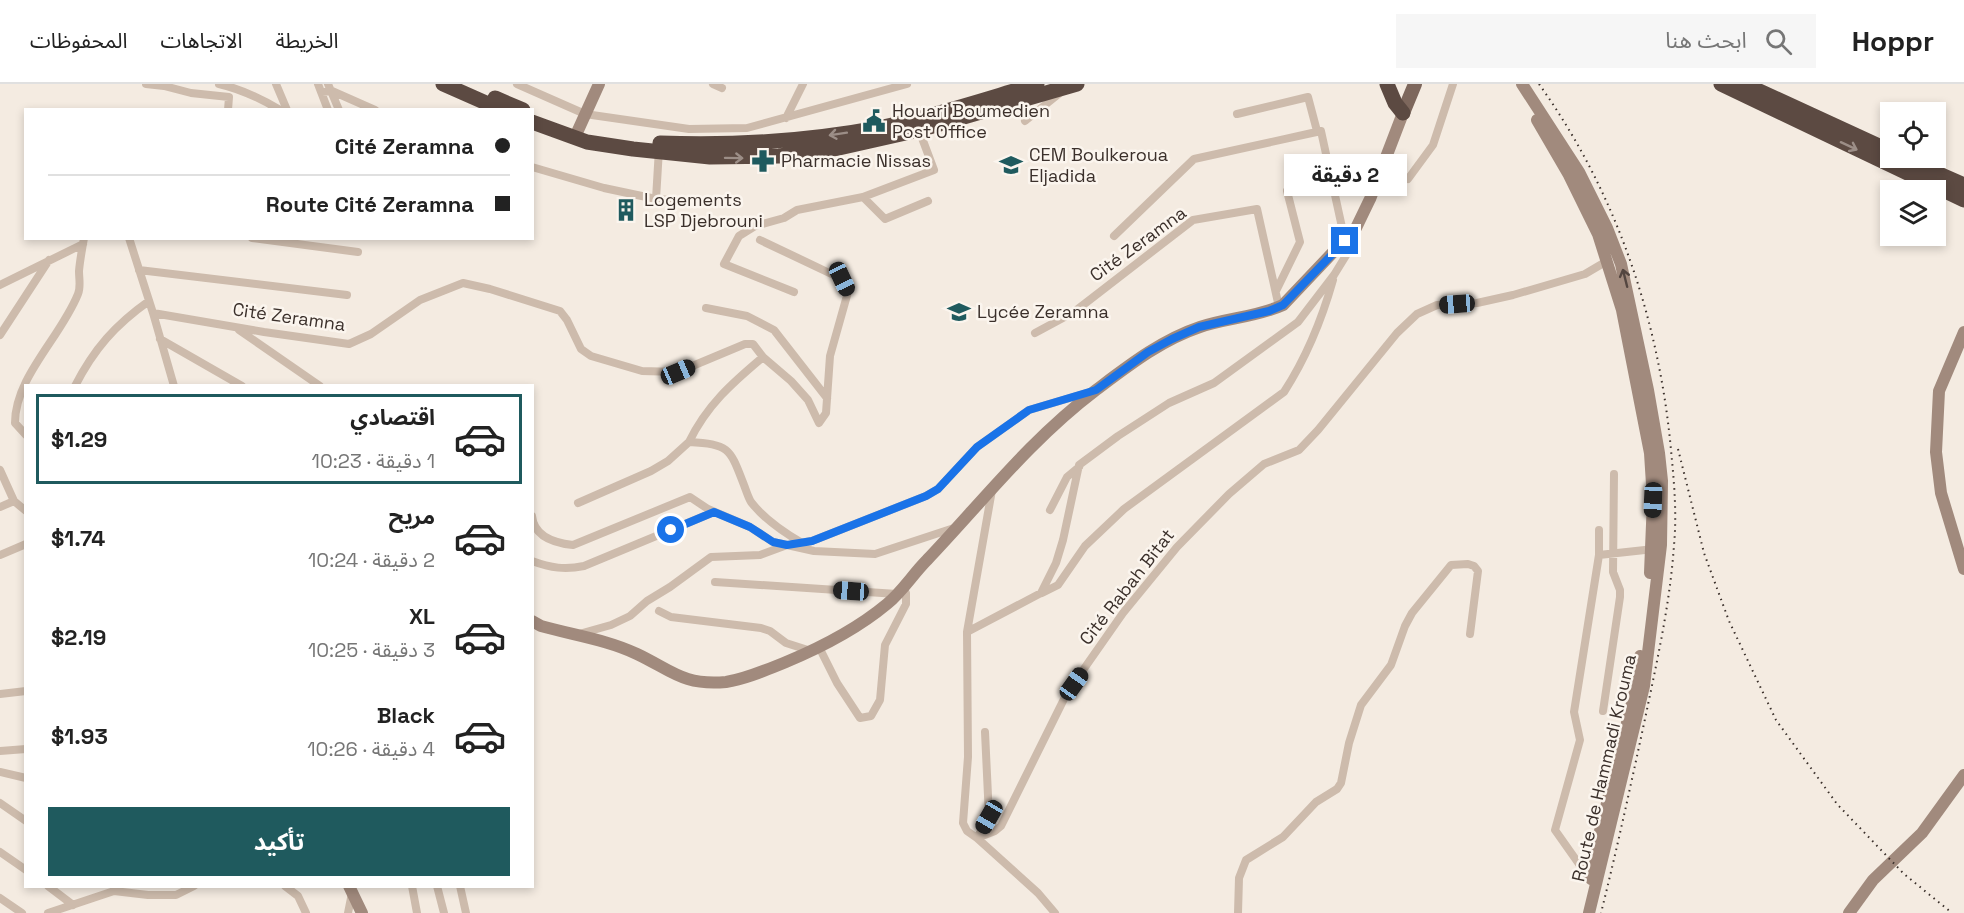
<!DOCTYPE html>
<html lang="ar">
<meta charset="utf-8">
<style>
body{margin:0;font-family:"Space Grotesk","Noto Sans Arabic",sans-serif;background:#f6f6f6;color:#222;direction:rtl;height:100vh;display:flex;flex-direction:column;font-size:22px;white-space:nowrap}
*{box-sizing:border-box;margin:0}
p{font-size:20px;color:#767676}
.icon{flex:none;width:33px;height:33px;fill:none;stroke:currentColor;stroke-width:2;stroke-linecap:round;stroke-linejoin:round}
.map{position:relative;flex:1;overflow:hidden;direction:ltr}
.side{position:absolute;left:24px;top:300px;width:510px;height:504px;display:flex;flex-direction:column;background:#fff;border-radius:0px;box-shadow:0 3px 9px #0003;direction:rtl}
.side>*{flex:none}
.hud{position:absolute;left:24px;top:24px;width:510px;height:132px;border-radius:0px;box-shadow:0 3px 9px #0003;direction:rtl;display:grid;align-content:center;height:132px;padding:0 24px;background:#fff}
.buttons{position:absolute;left:1880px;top:18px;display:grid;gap:12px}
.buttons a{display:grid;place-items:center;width:66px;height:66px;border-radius:0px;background:#fff;box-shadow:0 3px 9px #0003;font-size:30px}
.end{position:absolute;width:27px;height:27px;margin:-14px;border:8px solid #1a73e8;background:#fff;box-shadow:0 0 0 3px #fff}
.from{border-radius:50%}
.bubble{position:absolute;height:42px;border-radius:0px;background:#fff;box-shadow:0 3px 9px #0003;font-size:20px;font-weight:700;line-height:42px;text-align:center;direction:rtl}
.car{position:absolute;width:18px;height:36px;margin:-18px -9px;border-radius:8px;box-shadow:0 0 4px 2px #0007;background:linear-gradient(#222 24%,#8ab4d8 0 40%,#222 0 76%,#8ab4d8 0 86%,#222 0)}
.hud b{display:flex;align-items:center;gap:21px;height:57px;font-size:22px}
.hud b+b{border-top:2px solid #e0e0e0}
.hud i{width:15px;height:15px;background:#222}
ul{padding:10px 0 0;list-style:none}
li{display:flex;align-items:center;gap:18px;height:90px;margin:0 12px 9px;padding:0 12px;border:3px solid transparent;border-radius:0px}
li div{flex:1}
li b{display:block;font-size:22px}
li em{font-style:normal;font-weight:700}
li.active{border-color:#1f5a5e}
li>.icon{width:54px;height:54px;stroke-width:1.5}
.cta{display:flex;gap:12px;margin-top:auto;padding:12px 24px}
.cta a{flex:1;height:69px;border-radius:0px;background:#1f5a5e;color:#fff;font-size:24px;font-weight:700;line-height:69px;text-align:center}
header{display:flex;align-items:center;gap:36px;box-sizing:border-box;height:84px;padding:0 30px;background:#fff;border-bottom:2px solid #e0e0e0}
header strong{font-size:28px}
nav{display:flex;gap:33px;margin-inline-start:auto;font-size:21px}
.search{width:420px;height:54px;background:#f6f6f6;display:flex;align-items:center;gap:15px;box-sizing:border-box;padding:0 21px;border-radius:0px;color:#767676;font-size:22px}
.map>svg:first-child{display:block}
</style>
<header>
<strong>Hoppr</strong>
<div class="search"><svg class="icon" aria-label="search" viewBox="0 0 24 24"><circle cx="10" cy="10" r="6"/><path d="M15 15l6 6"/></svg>ابحث هنا</div>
<nav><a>الخريطة</a><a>الاتجاهات</a><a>المحفوظات</a></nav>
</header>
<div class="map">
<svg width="1964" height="829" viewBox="0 0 1964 829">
<rect width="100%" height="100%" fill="#f4ebe1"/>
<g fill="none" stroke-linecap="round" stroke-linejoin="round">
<path stroke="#cdbbac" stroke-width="8" d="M146 0 164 2 162 0
M219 0C241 5 260 14 280 26
M276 0 287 26
M318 0 328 26
M328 0 339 26
M517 0 585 30 689 45 747 44 907 0
M713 0 722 4
M164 2 191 9 229 13 228 26
M322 8 332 7 375 26
M1237 30 1308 13 1317 47
M786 34 803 0
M1025 37 1060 9
M532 83 604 104 656 115 703 118
M1408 95 1433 61 1453 0
M863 113 885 135 928 117
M656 115 659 65
M1114 152 1194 75 1321 47 1345 157
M129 154 153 229
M252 154 358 168
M139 186 347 211
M0 201 83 160
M1276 207 1300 158 1287 107
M794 208 724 180 739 152 755 142 784 134 797 126 863 113 934 86 919 46
M706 224 747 232 774 246 827 314
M239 246 320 302
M1035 249 1074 228 1193 136 1257 125 1279 223
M0 251 49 176
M160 255 242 302
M75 302C94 265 115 241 149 217
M174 302 153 229 264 248 349 260 371 250 420 216 463 199 490 205 560 227 567 236 581 265 591 272 642 287 678 288 745 260H753L763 273
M26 351 15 339C15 293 61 253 78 210 81 203 79 195 79 187 80 176 82 165 84 154
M689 358C707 321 732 299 763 273L791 297 808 316 819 339 826 329 830 272 848 208 842 195 760 156
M0 386 14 417
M992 406 967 548 1041 509 1056 479 1063 456 1079 381 1118 352 1169 319 1214 299 1298 238 1334 191 1350 165 1356 145
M578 419 651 387 668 377 689 358C730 360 730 365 744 401 746 406 748 413 751 418 764 435 783 448 802 459
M0 423 14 417 26 427
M1050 426 1067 393 1079 383
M532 432C534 453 554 459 573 461L690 413 708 425 750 443 773 458 787 461 812 457 926 412 938 405 977 363 1029 326 1090 308
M0 471 26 460
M1599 471V446
M532 477C551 484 565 486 584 482L714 428
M715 498 897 510
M1042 509 1058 501 1085 462 1124 425 1284 308C1306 274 1322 235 1333 196
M659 527 671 533 761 544 770 547 786 559 811 567
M967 548 968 673 963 739 967 747 977 754 995 747 1001 742 1067 609 1123 529 1177 463 1229 410 1264 380 1299 366 1318 346 1397 249 1417 230 1437 221 1477 219 1513 211 1585 190 1607 177
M579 550 611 541 630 532 647 517 670 503 711 473 760 471 787 461 814 467 875 470 954 444
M819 563 837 599 860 634 871 632 880 616 885 561 906 520V509L903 504
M0 610 26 607
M1603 627 1620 513V506L1613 488 1614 390
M985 648 989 733 977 754 1038 809 1055 829
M0 667 26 665
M0 688 26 694
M0 719 26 737
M0 768 26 786
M1591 797 1555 746 1580 656 1574 628 1599 471 1654 465
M48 802 73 821
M285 802 298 812 306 829
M412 802 417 829
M437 802 444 829
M460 802 466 829
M0 814 22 829
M48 829 114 807 148 811H176L194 802
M348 829 352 809
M1238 829 1239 794 1246 776 1283 753 1316 718 1337 705 1341 699 1349 659 1361 621 1391 581 1405 542 1412 529 1451 481 1468 480 1474 482 1478 487 1470 550"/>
<path stroke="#a18a7d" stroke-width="12" d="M1522 0 1579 88 1607 144 1621 180 1648 306 1659 369 1662 397 1661 461 1644 602 1589 829
M1537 36 1569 91 1598 150 1622 226 1650 369 1653 416 1650 489
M575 53 599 0
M1964 248 1939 307 1936 368 1941 409 1964 485
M532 537 541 542C573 551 608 556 637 570 671 586 683 602 726 598 746 595 766 586 786 578 822 563 857 545 887 520 902 508 913 490 927 476 984 416 1029 357 1096 306 1128 282 1161 256 1200 243 1227 234 1257 233 1283 221L1356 144 1370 115 1403 29
M1591 795 1593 775 1635 607 1640 572
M349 802 362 829
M1849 829 1873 796 1922 749 1964 691"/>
<path stroke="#7d675c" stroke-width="14" d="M1403 29 1415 0"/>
<path stroke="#5c4a42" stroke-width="15" d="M443 0 502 26
M1387 0 1395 19 1403 29
M1721 0 1964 116
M1744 0 1890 67
M495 14 523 26
M532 38 587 58 633 65 710 73 779 72 839 64 919 46 1077 0
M660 59C735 62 808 57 883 43 935 32 986 15 1037 0
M1903 74 1964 101"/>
<path stroke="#3b302b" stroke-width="2" stroke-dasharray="1.5 4.5" stroke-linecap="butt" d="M1539 0C1616 108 1659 235 1671 366 1674 397 1677 430 1674 461 1670 520 1657 577 1645 635 1631 700 1617 765 1601 829
M1678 365 1704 469 1729 537 1776 636 1837 720 1904 790 1952 829"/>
</g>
<defs><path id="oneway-shaft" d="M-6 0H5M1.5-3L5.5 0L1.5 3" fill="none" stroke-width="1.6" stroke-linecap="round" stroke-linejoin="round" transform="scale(1.5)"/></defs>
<g stroke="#9c8e87">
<use href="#oneway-shaft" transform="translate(838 50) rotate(171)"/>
<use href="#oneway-shaft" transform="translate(1849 62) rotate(25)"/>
<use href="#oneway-shaft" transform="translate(734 74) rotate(1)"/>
</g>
<use stroke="#544640" href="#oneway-shaft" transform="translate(1625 194) rotate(-104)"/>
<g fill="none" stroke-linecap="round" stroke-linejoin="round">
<path stroke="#1a73e8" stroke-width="8" d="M671 446 714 428 750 443 773 458 787 461 812 457 926 412 938 405 977 363 1029 326 1096 306 1148 268 1172 255 1199 243 1269 227 1283 221 1345 157"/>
</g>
<defs>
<g id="civic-bare" transform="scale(1.8)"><path d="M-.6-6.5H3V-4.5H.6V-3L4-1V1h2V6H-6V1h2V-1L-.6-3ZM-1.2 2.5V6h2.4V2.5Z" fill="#1f5a5e" stroke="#fbf5ee" stroke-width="2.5" paint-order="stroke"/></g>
<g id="pharmacy-bare" transform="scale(1.8)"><path d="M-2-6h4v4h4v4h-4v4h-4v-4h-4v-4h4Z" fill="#1f5a5e" stroke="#fbf5ee" stroke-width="2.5" paint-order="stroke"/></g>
<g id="school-bare" transform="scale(1.8)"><path d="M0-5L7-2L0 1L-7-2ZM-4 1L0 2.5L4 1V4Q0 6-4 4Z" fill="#1f5a5e" stroke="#fbf5ee" stroke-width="2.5" paint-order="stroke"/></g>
<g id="building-bare" transform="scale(1.8)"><path d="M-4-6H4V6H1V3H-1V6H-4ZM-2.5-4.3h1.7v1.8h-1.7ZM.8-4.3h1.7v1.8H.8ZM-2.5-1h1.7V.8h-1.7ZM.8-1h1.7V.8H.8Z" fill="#1f5a5e" stroke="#fbf5ee" stroke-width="2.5" paint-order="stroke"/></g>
</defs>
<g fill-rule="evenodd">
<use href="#civic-bare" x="874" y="37"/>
<use href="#pharmacy-bare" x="763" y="77"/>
<use href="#school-bare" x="1011" y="81"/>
<use href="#building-bare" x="626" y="126"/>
<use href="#school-bare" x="959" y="228"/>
</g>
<g text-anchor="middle" stroke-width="5" stroke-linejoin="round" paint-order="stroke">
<g font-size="18" fill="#3b302b" stroke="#fbf5ee" text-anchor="start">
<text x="892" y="33">Houari Boumedien<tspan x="892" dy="21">Post Office</tspan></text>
<text x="1029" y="77">CEM Boulkeroua<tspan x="1029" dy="21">Eljadida</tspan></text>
<text x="781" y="83">Pharmacie Nissas</text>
<text x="644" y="122">Logements<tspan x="644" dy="21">LSP Djebrouni</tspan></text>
<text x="977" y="234">Lycée Zeramna</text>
</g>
<g font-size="18" fill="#3b302b" stroke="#fbf5ee">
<text transform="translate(1138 160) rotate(-36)" y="6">Cité Zeramna</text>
<text transform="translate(289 233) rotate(8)" y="6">Cité Zeramna</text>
<text transform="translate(1127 503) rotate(-52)" y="6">Cité Rabah Bitat</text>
<text transform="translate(1604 684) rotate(-77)" y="6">Route de Hammadi Krouma</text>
</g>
</g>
</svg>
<div class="buttons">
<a><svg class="icon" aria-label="locate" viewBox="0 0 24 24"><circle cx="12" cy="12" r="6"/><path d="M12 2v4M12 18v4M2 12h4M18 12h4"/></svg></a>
<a><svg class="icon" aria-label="layers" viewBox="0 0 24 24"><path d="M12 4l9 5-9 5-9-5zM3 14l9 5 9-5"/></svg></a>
</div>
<i class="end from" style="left:671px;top:446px"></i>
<i class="end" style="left:1345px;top:157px"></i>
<div class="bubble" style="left:1284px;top:70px;width:123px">2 دقيقة</div>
<i class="car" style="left:842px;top:195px;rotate:155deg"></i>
<i class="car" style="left:1457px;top:220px;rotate:266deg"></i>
<i class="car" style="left:678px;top:288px;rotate:67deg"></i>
<i class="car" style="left:1653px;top:416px;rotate:182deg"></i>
<i class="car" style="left:851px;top:507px;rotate:274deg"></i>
<i class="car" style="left:1074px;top:600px;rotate:35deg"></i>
<i class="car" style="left:989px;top:733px;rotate:210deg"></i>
<div class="hud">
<b><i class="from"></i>Cité Zeramna</b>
<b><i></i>Route Cité Zeramna</b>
</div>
<section class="side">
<ul>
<li class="active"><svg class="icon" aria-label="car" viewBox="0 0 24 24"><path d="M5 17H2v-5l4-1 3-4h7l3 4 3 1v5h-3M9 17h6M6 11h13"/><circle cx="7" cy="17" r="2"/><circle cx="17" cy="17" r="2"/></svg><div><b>اقتصادي</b><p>1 دقيقة · 10:23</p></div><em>$1.29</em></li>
<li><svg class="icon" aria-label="car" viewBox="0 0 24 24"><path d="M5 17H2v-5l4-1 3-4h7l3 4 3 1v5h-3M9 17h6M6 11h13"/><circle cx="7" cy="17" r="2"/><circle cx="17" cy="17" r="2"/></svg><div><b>مريح</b><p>2 دقيقة · 10:24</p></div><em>$1.74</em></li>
<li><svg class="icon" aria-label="car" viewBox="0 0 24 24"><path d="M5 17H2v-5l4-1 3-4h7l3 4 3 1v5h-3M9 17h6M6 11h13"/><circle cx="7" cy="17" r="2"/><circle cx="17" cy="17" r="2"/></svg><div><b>XL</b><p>3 دقيقة · 10:25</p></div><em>$2.19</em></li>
<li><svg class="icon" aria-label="car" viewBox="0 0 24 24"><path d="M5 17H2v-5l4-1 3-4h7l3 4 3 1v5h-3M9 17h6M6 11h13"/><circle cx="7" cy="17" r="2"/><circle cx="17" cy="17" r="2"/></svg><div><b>Black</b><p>4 دقيقة · 10:26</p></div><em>$1.93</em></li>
</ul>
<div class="cta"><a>تأكيد</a></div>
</section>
</div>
